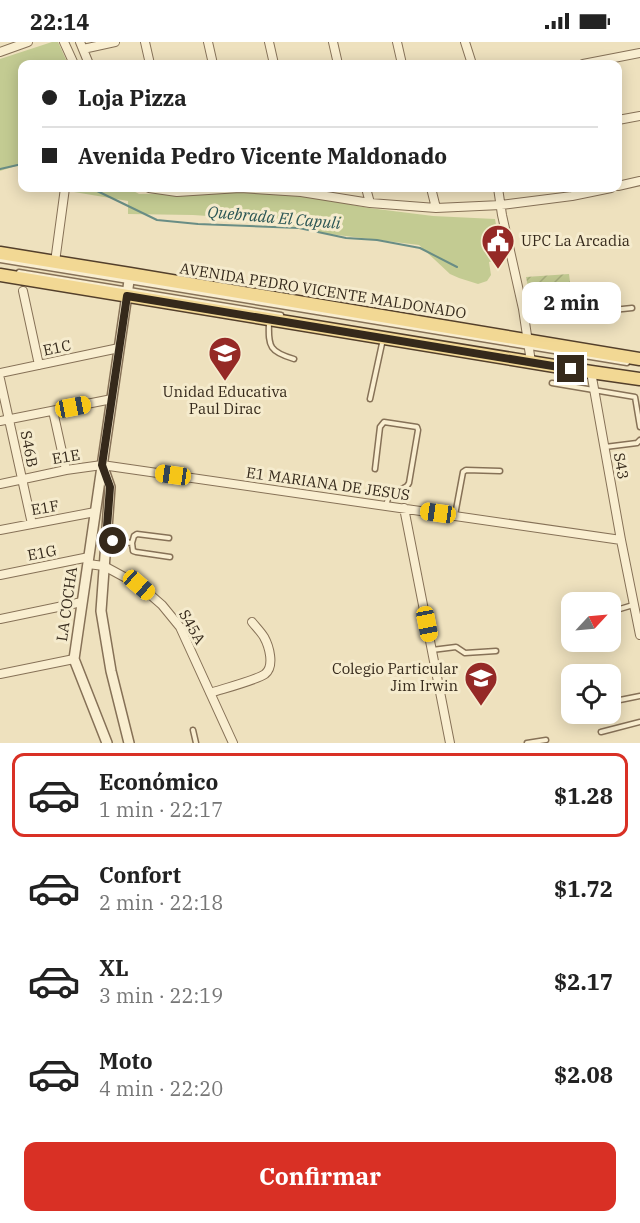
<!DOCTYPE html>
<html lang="es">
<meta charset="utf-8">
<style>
body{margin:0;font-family:"IBM Plex Serif",serif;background:#f2f2f2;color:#222;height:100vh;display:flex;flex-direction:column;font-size:22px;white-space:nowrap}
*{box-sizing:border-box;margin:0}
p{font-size:20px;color:#767676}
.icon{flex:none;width:33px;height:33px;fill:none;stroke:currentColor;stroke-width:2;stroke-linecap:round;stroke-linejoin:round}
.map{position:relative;height:701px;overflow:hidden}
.sheet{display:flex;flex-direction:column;background:#fff;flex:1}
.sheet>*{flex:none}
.banner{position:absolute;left:18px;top:18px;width:604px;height:132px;border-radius:12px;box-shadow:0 3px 15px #0003;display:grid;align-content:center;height:132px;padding:0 24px;background:#fff}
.needle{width:39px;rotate:64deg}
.tools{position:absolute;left:561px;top:550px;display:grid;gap:12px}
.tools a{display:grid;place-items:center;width:60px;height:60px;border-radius:12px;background:#fff;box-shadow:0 3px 15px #0003;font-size:30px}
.end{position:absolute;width:27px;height:27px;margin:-14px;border:8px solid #35291b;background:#fff;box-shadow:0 0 0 3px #fff}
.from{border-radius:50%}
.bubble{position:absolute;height:42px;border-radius:12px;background:#fff;box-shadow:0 3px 15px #0003;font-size:20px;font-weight:700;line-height:42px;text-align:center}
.car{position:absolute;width:18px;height:36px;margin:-18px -9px;border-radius:8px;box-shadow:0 0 4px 2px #0007;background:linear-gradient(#f5c518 24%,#345 0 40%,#f5c518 0 76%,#345 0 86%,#f5c518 0)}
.banner b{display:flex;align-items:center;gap:21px;height:57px;font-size:22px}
.banner b+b{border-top:2px solid #e0e0e0}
.banner i{width:15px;height:15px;background:#222}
ul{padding:10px 0 0;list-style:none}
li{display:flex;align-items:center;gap:18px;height:84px;margin:0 12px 9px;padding:0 12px;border:3px solid transparent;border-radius:12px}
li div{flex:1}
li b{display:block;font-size:22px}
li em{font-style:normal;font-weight:700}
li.current{border-color:#d93025}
li>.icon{width:54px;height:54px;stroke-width:1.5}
.cta{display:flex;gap:12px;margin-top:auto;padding:12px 24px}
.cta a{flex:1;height:69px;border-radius:12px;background:#d93025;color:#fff;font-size:24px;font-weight:700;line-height:69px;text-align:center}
.status{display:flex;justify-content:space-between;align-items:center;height:42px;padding:0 30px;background:#fff;direction:ltr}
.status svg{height:16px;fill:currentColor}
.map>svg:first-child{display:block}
</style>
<div class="status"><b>22:14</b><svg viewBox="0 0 49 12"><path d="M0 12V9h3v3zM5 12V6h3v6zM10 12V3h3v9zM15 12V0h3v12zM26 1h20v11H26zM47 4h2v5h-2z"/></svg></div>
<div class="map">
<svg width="640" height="701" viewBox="0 0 640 701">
<defs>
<pattern id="garden-furrows" width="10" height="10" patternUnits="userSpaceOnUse" patternTransform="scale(1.5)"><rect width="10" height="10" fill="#c3cb92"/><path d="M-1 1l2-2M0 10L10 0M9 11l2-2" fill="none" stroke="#a8ae7d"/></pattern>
</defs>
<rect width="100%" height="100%" fill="#eee1be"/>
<path fill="#c3cb92" d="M52 0H58L68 22H22V122L0 129V17Z
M69 146H128L139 152 239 151 300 153 369 166 433 174 495 177 502 217 489 220 491 233 487 239 478 242 459 236 450 232 419 203 321 191 268 178 193 173 128 172V159L68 149Z"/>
<path fill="url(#garden-furrows)" d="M569 232 573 263 532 264 526 235Z"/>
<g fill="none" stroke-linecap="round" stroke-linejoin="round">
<path stroke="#698d85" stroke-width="2" d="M0 127 22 122
M91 146 157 178 198 182 299 186 346 196 377 198 420 206 457 225"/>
<g stroke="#867157" stroke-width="7">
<path id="service" d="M0 218 627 321
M19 230 281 273
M524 267 575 272 632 266
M269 281C268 305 270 310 294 317
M552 341 635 355 640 385
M370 357 383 297
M605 405 637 401 640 398
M375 427 380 385 384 380 417 385 418 388 409 441 407 444 389 454 386 463
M455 473 463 430 466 428 500 429
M107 499 132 501 134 494 137 492 169 496
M132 501 133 509 136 510 170 515
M610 570 633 563
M432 608 456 605 465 611 496 609
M610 660 640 654
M193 688 196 701
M601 690 640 680
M527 701 546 698"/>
</g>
<g stroke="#867157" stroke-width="10">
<path id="minor" d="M64 0 74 22
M80 0 89 22
M145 0 150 22
M208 0 213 22
M269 0 274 22
M333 0 338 22
M397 0 402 22
M465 0 472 22
M83 7 115 0
M0 10 28 0
M583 22 640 11
M618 78 640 74
M618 144 640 139
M149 146 177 150 240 146 301 150 370 161 436 166 501 163 572 154 611 146
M366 146 370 161
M431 146 436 166
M498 146 502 173 523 267 531 320
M55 220 65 146
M23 249 39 323
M591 330 621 498 640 593
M0 331 119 306
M0 337 32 482
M53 369 66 428
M0 379 112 357
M0 442 66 428 102 423 621 498
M404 466 450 701
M0 488 95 470
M88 522 104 524 139 543 162 563 180 585 233 701
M0 533 89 515
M0 577 82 560
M0 632 74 617
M210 651C222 647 257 638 265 632 275 624 269 604 264 595 261 590 256 585 252 580"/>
</g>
<g stroke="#867157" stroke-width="12">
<path id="tertiary" d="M103 425 110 445 101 569 111 629 129 701
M107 701 74 617 130 232"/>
</g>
<g stroke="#533f2b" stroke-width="15">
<path id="primary" d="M0 211 130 232 640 317
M0 233 591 330 640 337"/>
</g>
<use href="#service" stroke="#f9eed0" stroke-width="4"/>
<use href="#minor" stroke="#f9eed0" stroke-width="8"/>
<use href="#tertiary" stroke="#f9eed0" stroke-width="9"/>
<use href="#primary" stroke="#f2d894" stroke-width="12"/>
</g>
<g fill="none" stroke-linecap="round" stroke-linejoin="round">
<path stroke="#35291b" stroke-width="8" d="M113 499 106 498 110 445 102 423 127 254 571 327"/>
</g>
<defs>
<g id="civic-pin" transform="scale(1.725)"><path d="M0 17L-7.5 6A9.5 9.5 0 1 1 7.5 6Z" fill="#952926" stroke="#f5ebcd"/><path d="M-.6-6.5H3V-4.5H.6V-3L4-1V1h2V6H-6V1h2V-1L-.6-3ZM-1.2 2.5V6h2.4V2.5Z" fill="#fff"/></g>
<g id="school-pin" transform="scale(1.725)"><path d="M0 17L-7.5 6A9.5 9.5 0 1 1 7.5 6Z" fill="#952926" stroke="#f5ebcd"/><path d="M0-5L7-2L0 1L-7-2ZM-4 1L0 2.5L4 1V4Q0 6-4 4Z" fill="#fff"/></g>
</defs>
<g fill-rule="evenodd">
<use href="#civic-pin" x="498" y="199"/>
<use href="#school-pin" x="225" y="311"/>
<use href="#school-pin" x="481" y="636"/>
</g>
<g text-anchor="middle" stroke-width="6" stroke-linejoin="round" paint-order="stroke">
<g font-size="15" fill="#35291b" stroke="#f5ebcd" text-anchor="start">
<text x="521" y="204">UPC La Arcadia</text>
<text x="225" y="355" text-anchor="middle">Unidad Educativa<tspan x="225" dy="17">Paul Dirac</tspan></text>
<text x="458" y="632" text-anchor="end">Colegio Particular<tspan x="458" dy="17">Jim Irwin</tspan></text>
</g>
<g font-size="15" fill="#35291b" stroke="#f5ebcd">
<text transform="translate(323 249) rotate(9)" y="5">AVENIDA PEDRO VICENTE MALDONADO</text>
<text transform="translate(57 306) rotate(-12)" y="5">E1C</text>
<text transform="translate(29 407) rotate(79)" y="5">S46B</text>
<text transform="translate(66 415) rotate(-10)" y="5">E1E</text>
<text transform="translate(621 424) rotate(80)" y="5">S43</text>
<text transform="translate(328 442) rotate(8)" y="5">E1 MARIANA DE JESUS</text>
<text transform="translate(45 466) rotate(-10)" y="5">E1F</text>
<text transform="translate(42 511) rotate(-11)" y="5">E1G</text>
<text transform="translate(67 562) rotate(-82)" y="5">LA COCHA</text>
<text transform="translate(192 585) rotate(60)" y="5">S45A</text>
</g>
<g font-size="16" font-style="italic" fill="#2a5554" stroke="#f5ebcd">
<text transform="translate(274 175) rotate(5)" y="6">Quebrada El Capuli</text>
</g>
</g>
</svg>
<div class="tools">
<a><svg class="needle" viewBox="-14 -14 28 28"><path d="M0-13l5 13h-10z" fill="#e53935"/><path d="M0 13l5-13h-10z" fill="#767676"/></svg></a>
<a><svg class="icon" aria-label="locate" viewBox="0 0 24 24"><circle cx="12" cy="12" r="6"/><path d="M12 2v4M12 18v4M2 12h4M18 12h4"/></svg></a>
</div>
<i class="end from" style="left:113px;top:499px"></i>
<i class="end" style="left:571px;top:327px"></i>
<div class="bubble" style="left:522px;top:240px;width:99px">2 min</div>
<i class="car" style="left:73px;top:365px;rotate:79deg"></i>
<i class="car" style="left:173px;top:433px;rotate:278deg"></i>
<i class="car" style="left:438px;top:471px;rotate:278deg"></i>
<i class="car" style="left:139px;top:543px;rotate:131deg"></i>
<i class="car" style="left:427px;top:582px;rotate:169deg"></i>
<div class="banner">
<b><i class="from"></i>Loja Pizza</b>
<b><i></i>Avenida Pedro Vicente Maldonado</b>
</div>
</div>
<section class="sheet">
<ul>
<li class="current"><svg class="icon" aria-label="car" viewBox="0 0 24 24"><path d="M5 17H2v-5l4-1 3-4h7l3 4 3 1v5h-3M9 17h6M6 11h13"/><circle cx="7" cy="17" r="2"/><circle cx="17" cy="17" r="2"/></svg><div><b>Económico</b><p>1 min · 22:17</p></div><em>$1.28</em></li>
<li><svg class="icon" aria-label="car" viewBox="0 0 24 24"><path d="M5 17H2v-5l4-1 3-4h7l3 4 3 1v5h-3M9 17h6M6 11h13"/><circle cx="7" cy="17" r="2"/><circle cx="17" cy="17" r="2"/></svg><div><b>Confort</b><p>2 min · 22:18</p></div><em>$1.72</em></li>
<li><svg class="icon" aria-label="car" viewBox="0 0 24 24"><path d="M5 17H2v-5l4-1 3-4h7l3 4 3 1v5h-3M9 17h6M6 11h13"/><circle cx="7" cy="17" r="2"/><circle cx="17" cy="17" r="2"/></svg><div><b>XL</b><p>3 min · 22:19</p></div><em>$2.17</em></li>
<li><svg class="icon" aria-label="car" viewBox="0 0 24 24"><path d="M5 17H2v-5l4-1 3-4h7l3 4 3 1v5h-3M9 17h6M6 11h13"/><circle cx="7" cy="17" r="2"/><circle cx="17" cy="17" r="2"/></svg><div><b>Moto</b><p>4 min · 22:20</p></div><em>$2.08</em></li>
</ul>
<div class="cta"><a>Confirmar</a></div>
</section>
